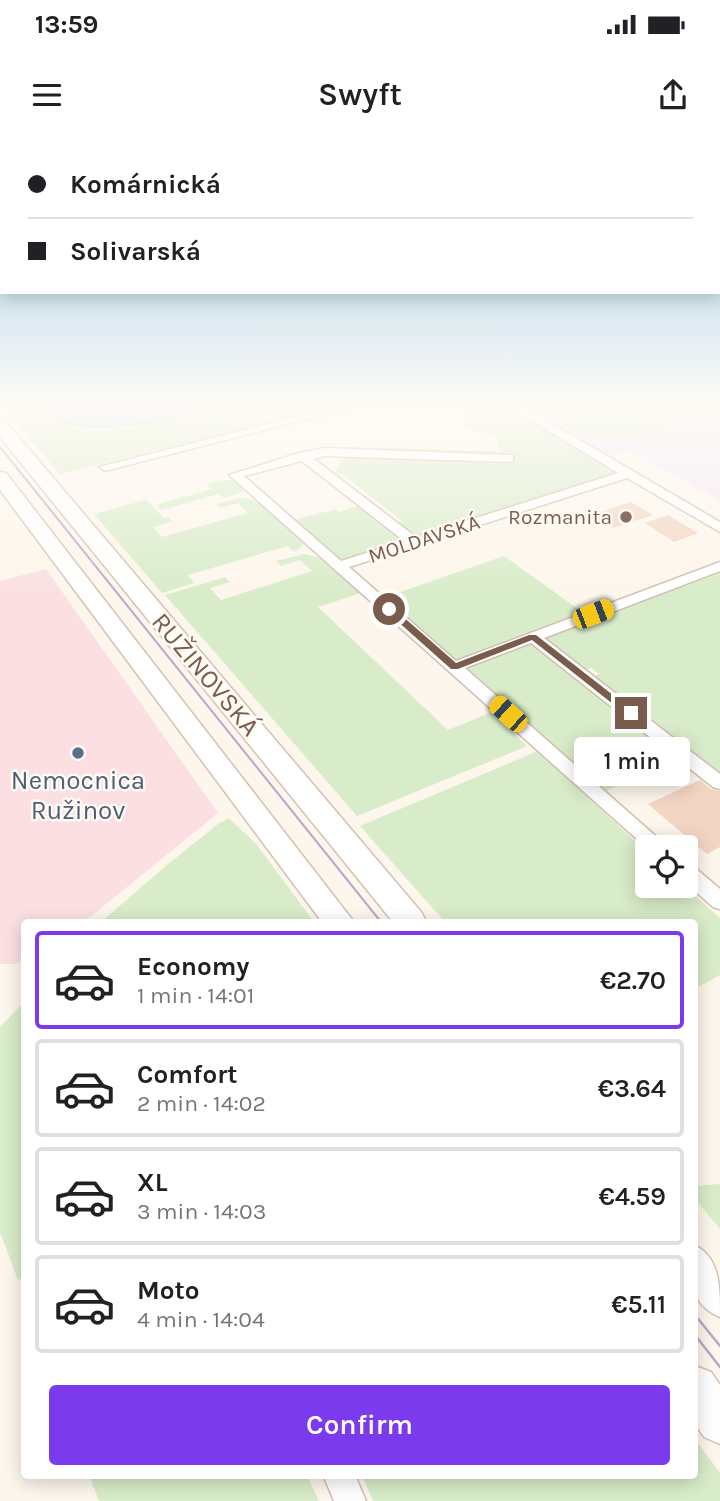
<!DOCTYPE html>
<meta charset="utf-8">
<style>
body{margin:0;font-family:Karla,sans-serif;background:#f6f6f6;color:#202124;height:100vh;display:flex;flex-direction:column;font-size:26px;white-space:nowrap}
*{box-sizing:border-box;margin:0}
p{font-size:23px;color:#757577}
.icon{flex:none;width:38px;height:38px;fill:none;stroke:currentColor;stroke-width:2;stroke-linecap:round;stroke-linejoin:round}
.map{position:relative;flex:1;overflow:hidden}
.panel{position:absolute;left:21px;top:779px;width:677px;height:560px;display:flex;flex-direction:column;background:#fff;border-radius:7px;box-shadow:0 4px 18px #0003}
.panel>*{flex:none}
.guide{position:absolute;left:0px;top:0px;width:721px;height:154px;box-shadow:0 4px 18px #0003;display:grid;align-content:center;height:154px;padding:0 28px;background:#fff}
.fabs{position:absolute;left:635px;top:695px;display:grid;gap:14px}
.fabs a{display:grid;place-items:center;width:63px;height:63px;border-radius:7px;background:#fff;box-shadow:0 4px 18px #0003;font-size:35px}
.end{position:absolute;width:32px;height:32px;margin:-16px;border:9px solid #7a5c4d;background:#fff;box-shadow:0 0 0 4px #fff}
.from{border-radius:50%}
.bubble{position:absolute;height:49px;border-radius:7px;background:#fff;box-shadow:0 4px 18px #0003;font-size:23px;font-weight:600;line-height:49px;text-align:center}
.car{position:absolute;width:21px;height:42px;margin:-21px -10px;border-radius:9px;box-shadow:0 0 5px 2px #0007;background:linear-gradient(#f5c518 24%,#345 0 40%,#f5c518 0 76%,#345 0 86%,#f5c518 0)}
.guide b{display:flex;align-items:center;gap:24px;height:66px;font-size:26px}
.guide b+b{border-top:2px solid #e0e0e0}
.guide i{width:18px;height:18px;background:#202124}
ul{padding:12px 0 0;list-style:none}
li{display:flex;align-items:center;gap:21px;height:98px;margin:0 14px 10px;padding:0 14px;border:4px solid #e0e0e0;border-radius:7px}
li div{flex:1}
li b{display:block;font-size:26px}
li em{font-style:normal;font-weight:600}
li.active{border-color:#7c3aed}
li>.icon{width:63px;height:63px;stroke-width:1.5}
.primary-button{display:flex;gap:14px;margin-top:auto;padding:14px 28px}
.primary-button a{flex:1;height:80px;border-radius:7px;background:#7c3aed;color:#fff;font-size:28px;font-weight:600;line-height:80px;text-align:center}
.status{display:flex;justify-content:space-between;align-items:center;height:49px;padding:0 35px;background:#fff;direction:ltr}
.status svg{height:19px;fill:currentColor}
header{display:flex;justify-content:space-between;align-items:center;height:91px;padding:0 28px;background:#fff;font-size:32px;font-weight:600}
.map>svg:first-child{display:block}
</style>
<div class="status"><b>13:59</b><svg viewBox="0 0 49 12"><path d="M0 12V9h3v3zM5 12V6h3v6zM10 12V3h3v9zM15 12V0h3v12zM26 1h20v11H26zM47 4h2v5h-2z"/></svg></div>
<header><svg class="icon" aria-label="menu" viewBox="0 0 24 24"><path d="M4 6h16M4 12h16M4 18h16"/></svg>Swyft<svg class="icon" aria-label="share" viewBox="0 0 24 24"><path d="M12 15V3M7 8l5-5 5 5M5 13v7h14v-7"/></svg></header>
<div class="map">
<svg width="720" height="1361" viewBox="0 0 720 1361">
<rect width="100%" height="100%" fill="#fdf6ec"/>
<path fill="#f3e8fa" d="M519 265H720V361L629 310 607 317Z"/>
<path fill="#fbdfe3" d="M46 429 218 673 84 782H24V819L16 824H0V441Z"/>
<path fill="#d8ecc9" d="M1 265H23L41 279 87 291 143 286 240 265H337L60 334Z
M466 265H503L621 334 416 400 395 384 402 381 343 334 335 333 342 318 348 314 347 307 499 311 496 294 465 289Z
M562 265H715V266C707 278 689 280 676 284 642 294 610 305 575 291 566 287 558 283 556 273Z
M223 340C232 340 239 340 244 349L240 353 224 358 219 354 161 370 156 365 212 349 207 344Z
M239 358C264 356 284 384 302 400L303 406 294 412 288 406 188 435 194 443 162 453 94 374 146 360 164 378 168 377 172 382 153 387 162 397 248 373 238 363 220 368 216 364Z
M362 364 410 401 340 424 295 383 298 379 336 369 340 372Z
M304 414 322 418 361 453 318 467 448 590 492 572 527 606 357 676 165 455 225 437 230 442 210 448 221 460 312 431 300 420 281 426 276 421Z
M504 416 585 474 458 521 386 457Z
M720 429V640L648 584 654 580 625 558 619 561 590 538 599 534 591 528 582 531 545 503 546 498 551 493 622 470 620 467 678 448 676 446Z
M532 499 681 617 604 652 462 527Z
M538 611 647 712 648 746H684L720 778V835L695 849V782H445L360 686Z
M229 678 257 705 314 782H101L167 725 218 684Z
M24 862V1137L18 1140 0 1092V887Z
M720 1044V1089L695 1059V1046Z
M695 1299 720 1333V1361H373L362 1335H695Z
M89 1335H307L319 1361H99Z"/>
<path fill="#fcefc7" d="M23 265H33C79 314 184 265 240 265 180 280 74 314 23 265Z"/>
<path fill="#bfe3e8" stroke="#a5d3da" stroke-width="2" d="M33 265H224C177 279 71 306 33 265Z"/>
<path fill="#f3d5c3" d="M631 362 653 375 613 388 592 375Z
M668 375 698 393 674 402 645 383Z
M700 640 711 649 720 651V707L707 714 648 664Z"/>
<g fill="none" stroke-linecap="round" stroke-linejoin="round">
<g stroke="#d1beb0" stroke-width="3">
<path id="street" d="M342 265H362L105 331 99 327Z
M506 265H520L720 382V392L627 338 349 427 456 521 720 422V431L544 498 720 634V649L713 647 531 503 465 528 668 707 648 709 229 335 299 313 325 308 513 315V321L509 322 325 316 314 319 416 397 618 333ZM302 321 404 401 341 421 244 336Z
M686 723 693 726 720 749V769L713 767 686 743Z
M323 1335H355L366 1361H334Z"/>
</g>
<g stroke="#d6c0b0" stroke-width="3">
<path id="secondary" d="M0 281 6 282 422 773 426 782H393L0 297Z
M0 332 6 333 354 782H322L0 350Z
M695 1105C720 1119 720 1145 720 1177 686 1163 694 1136 695 1105Z
M695 1226 711 1232 720 1245V1304L704 1297 695 1284Z"/>
</g>
<use href="#street" fill="#fff" fill-rule="evenodd"/>
<use href="#secondary" fill="#fff" fill-rule="evenodd"/>
<path stroke="#b9a8c9" stroke-width="2" d="M0 307 381 782"/>
<path stroke="#b9a8c9" stroke-width="2.5" d="M695 1175 720 1206
M695 1195 720 1227"/>
</g>
<linearGradient id="sky" x2="0" y2="1"><stop stop-color="#97c7e8"/><stop offset="0.58" stop-color="#fefbf6"/><stop offset="1" stop-color="#fefbf6" stop-opacity="0"/></linearGradient>
<rect width="720" height="456" fill="url(#sky)"/>
<path fill="#7a5c4d" d="M386 467H392L456 523 529 495H536L636 573 628 576 532 500 458 529H451L386 471Z"/>
<circle fill="#8d6e63" stroke="#fffaf3" stroke-width="2.5" cx="626" cy="377" r="7"/>
<circle fill="#5c6f8a" stroke="#fffaf3" stroke-width="2.5" cx="78" cy="613" r="7"/>
<g text-anchor="middle" stroke-width="5" stroke-linejoin="round" paint-order="stroke">
<g font-size="21" fill="#785e54" stroke="#fffaf3" text-anchor="end">
<text x="612" y="384">Rozmanita</text>
</g>
<g font-size="21" fill="#7a5c4d" stroke="#fffaf3">
<text transform="translate(424 399) rotate(-18)" y="7">MOLDAVSKÁ</text>
</g>
<g font-size="26" fill="#7a5c4d" stroke="#fffaf3">
<text transform="translate(206 534) rotate(50)" y="9">RUŽINOVSKÁ</text>
</g>
<g font-size="26" fill="#4e5e75" stroke="#fffaf3">
<text x="78" y="649">Nemocnica<tspan x="78" dy="30">Ružinov</tspan></text>
</g>
</g>
</svg>
<div class="fabs">
<a><svg class="icon" aria-label="locate" viewBox="0 0 24 24"><circle cx="12" cy="12" r="6"/><path d="M12 2v4M12 18v4M2 12h4M18 12h4"/></svg></a>
</div>
<i class="end from" style="left:389px;top:469px"></i>
<i class="end" style="left:631px;top:573px"></i>
<div class="bubble" style="left:574px;top:597px;width:116px">1 min</div>
<i class="car" style="left:593px;top:474px;rotate:69deg"></i>
<i class="car" style="left:508px;top:574px;rotate:312deg"></i>
<div class="guide">
<b><i class="from"></i>Komárnická</b>
<b><i></i>Solivarská</b>
</div>
<section class="panel">
<ul>
<li class="active"><svg class="icon" aria-label="car" viewBox="0 0 24 24"><path d="M5 17H2v-5l4-1 3-4h7l3 4 3 1v5h-3M9 17h6M6 11h13"/><circle cx="7" cy="17" r="2"/><circle cx="17" cy="17" r="2"/></svg><div><b>Economy</b><p>1 min · 14:01</p></div><em>€2.70</em></li>
<li><svg class="icon" aria-label="car" viewBox="0 0 24 24"><path d="M5 17H2v-5l4-1 3-4h7l3 4 3 1v5h-3M9 17h6M6 11h13"/><circle cx="7" cy="17" r="2"/><circle cx="17" cy="17" r="2"/></svg><div><b>Comfort</b><p>2 min · 14:02</p></div><em>€3.64</em></li>
<li><svg class="icon" aria-label="car" viewBox="0 0 24 24"><path d="M5 17H2v-5l4-1 3-4h7l3 4 3 1v5h-3M9 17h6M6 11h13"/><circle cx="7" cy="17" r="2"/><circle cx="17" cy="17" r="2"/></svg><div><b>XL</b><p>3 min · 14:03</p></div><em>€4.59</em></li>
<li><svg class="icon" aria-label="car" viewBox="0 0 24 24"><path d="M5 17H2v-5l4-1 3-4h7l3 4 3 1v5h-3M9 17h6M6 11h13"/><circle cx="7" cy="17" r="2"/><circle cx="17" cy="17" r="2"/></svg><div><b>Moto</b><p>4 min · 14:04</p></div><em>€5.11</em></li>
</ul>
<div class="primary-button"><a>Confirm</a></div>
</section>
</div>
